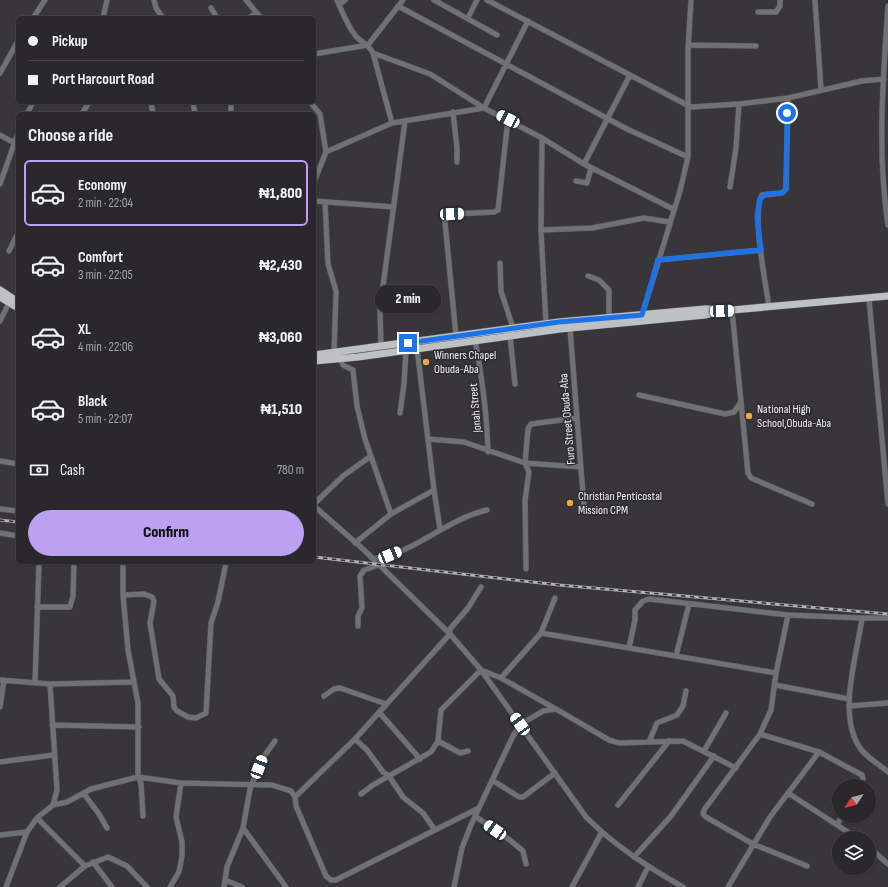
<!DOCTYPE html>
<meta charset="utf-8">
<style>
body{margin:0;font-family:"Sofia Sans Condensed",sans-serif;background:#323034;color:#f1f3f6;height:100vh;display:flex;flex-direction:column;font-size:15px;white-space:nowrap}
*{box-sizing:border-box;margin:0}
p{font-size:13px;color:#a5a6a9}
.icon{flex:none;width:22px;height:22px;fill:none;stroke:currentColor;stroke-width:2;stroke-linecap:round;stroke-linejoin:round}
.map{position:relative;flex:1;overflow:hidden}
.sheet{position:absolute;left:16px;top:112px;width:300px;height:452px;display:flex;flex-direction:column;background:#2a282c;border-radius:6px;box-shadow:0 1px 3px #0004,0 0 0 1px #464448}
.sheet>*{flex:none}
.top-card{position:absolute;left:16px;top:16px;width:300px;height:88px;border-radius:6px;box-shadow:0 1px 3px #0004,0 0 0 1px #464448;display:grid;align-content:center;height:88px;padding:0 12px;background:#2a282c}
.needle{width:26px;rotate:235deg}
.buttons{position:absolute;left:832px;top:779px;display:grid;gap:8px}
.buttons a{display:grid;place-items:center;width:44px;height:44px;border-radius:50%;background:#2a282c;box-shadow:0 1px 3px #0004,0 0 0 1px #464448;font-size:20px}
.end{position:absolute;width:18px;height:18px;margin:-9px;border:5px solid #1a73e8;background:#fff;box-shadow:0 0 0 2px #fff}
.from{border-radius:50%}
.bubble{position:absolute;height:28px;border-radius:14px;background:#2a282c;box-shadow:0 1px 3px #0004,0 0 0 1px #464448;font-size:13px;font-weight:800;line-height:28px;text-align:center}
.car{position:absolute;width:12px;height:24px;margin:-12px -6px;border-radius:5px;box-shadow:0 0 3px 1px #0007;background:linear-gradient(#fff 24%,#345 0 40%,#fff 0 76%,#345 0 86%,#fff 0)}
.top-card b{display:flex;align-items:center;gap:14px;height:38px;font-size:15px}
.top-card b+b{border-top:1px solid #464448}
.top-card i{width:10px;height:10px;background:#f1f3f6}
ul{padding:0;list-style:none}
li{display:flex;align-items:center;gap:12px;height:66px;margin:0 8px 6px;padding:0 4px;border:2px solid transparent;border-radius:6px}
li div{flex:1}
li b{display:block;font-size:15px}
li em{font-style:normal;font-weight:800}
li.current{border-color:#bca0f2}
li>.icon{width:36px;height:36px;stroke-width:1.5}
h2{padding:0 12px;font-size:18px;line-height:48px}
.pay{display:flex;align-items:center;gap:10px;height:44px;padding:0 12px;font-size:15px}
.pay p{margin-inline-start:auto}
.primary-button{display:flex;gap:8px;margin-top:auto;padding:8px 12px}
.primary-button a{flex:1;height:46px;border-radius:24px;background:#bca0f2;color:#111;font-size:16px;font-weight:800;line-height:46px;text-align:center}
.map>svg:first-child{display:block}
</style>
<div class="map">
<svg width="888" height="887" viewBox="0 0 888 887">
<rect width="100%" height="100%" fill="#38363a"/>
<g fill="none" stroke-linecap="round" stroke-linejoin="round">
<g stroke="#565458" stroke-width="6">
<path id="minor" d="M154 0 156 8 163 18
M246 0 261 18
M337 0C342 11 347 25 355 35 360 42 369 44 373 53L392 123
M434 0 497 35
M487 0 691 107 739 104 788 98 862 81 884 79
M815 0 821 89
M339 5 345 0
M398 6 627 129 688 157
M888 6C883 79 877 153 888 225
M211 8 217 18
M758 12H776L780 6V0
M33 18 45 0
M103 18 107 0
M248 18 257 13
M468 18 477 0
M689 45 756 46
M373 53 430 74 484 108 528 21
M314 54 368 45 403 0
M0 73 18 41
M151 102 153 114
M193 102 195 114
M231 102V114
M310 102 320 114 326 152 314 182
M453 112 457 148V162
M27 114 33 102
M82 114 89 102
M0 135 18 145
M542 138 541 230 546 324
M326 152 392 123 484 108 542 138 584 164 673 209
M584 164 630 75
M576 181 587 183 591 168
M0 184 18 133
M730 187 736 148 739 104
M314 201 394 207
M325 202 328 264 336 291 334 353
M541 230 592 228 644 218 669 222
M9 251 18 233
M658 260 761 250
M500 263 501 291 513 328
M588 276 599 280 609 290V318
M869 299 888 504
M769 307C766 284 751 212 762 195L782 193 786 189 788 98
M732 310 748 473 751 478 812 504
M642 315 680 191 688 157V50L691 0
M0 321 9 303
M570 328 584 507
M510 335 515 384
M456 336 445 222 447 216 452 214 494 212 498 210 508 119
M475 340C482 377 487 414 488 452
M381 347 380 309 405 121
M417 348 434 490 440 529
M340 359 343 365 353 370 357 406 365 439 391 514
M639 395 725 414 734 412 741 402
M400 413 404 384 406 350
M428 439 464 442 525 463 581 467
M0 461 18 464
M314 504 343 476 371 456
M314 506 363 549 450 634 481 670 586 817C615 846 648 867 683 887
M0 509 18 511
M0 533 18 536
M355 543 391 514 434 490
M373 559C414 554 446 519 487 510
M123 562V595L128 650 138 703V777L141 783 143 816
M526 569 525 500 529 472 525 463 528 429 531 424 577 418
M123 595 144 594 152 597 154 601 150 623 159 679 173 696 174 707 177 711 188 717 196 718 206 713 211 623 218 602 226 563
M37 607H70L73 596 74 562
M888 618H862C857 656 837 714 860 748 867 758 879 764 888 772
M358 626V616L362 608 360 576 364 570 379 565
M541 633 776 673
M629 648 635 620V610L643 601 649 599 788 615 862 618
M676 656 689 604
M501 678 541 633 555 598
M0 680 50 684 134 682
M35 683 39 562
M50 684 57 790 53 805
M775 685 849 699
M324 696 334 689 340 688 386 704
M849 706 888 703
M0 707 4 680
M379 712 420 759
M52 725 139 727
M760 734 771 710 776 673 788 615
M355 739 295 797 296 806 326 876 331 880H336L435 830
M438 741 460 753 468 751
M649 742 657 723 677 715 683 706 686 691
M704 751 726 713
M0 762 53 755
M492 780 519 797H523L555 773
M788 793 857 838
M84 794 99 814 107 828
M361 794 373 785 431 752 438 741 441 710 481 670 501 678 554 708
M618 805 669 741
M479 808 435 830 423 813 403 797 389 776 383 772 367 750 355 739 450 634V629L468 608 481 587
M475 816 511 841 523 851 526 864
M37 818 85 866
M837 825 842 816
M243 828 286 887
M0 835 27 832
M869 847 888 864
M634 857 671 816 714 756
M93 862 112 887
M807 866 753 844 706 817 703 814 704 810 760 734 819 752 862 775 863 779 860 786
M225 880 242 887
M6 887 27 832 37 818 53 805 67 802 91 789 138 777 181 783 272 785 291 791 295 797
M60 887 85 866 108 857 127 866 147 887
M170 887 179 872 182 856V842L176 817 181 783
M224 887 227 867 243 828 250 789 262 759 275 741
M454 887 462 848 471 825 513 736 521 724 543 711 556 709 609 740 619 743 683 741 736 768
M572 887 602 832
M638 887 648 867
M728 887 770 817 819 752"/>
</g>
<g stroke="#565458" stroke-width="8">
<path id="highway" d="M0 290 18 302
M0 297 18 308
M314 355 559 322 705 309 732 310 888 296
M314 361 358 357 560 329 705 315 716 312"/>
</g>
<use href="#minor" stroke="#707173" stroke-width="5"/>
<use href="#highway" stroke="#bec1c4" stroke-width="7"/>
<g stroke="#b2b1b3" stroke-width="3">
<path id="rail" d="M0 520 18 522
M314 557 559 585 888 614"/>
</g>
<use href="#rail" stroke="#2e2c2f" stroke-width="1.5" stroke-dasharray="4.5" stroke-linecap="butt"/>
</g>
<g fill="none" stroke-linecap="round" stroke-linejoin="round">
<path stroke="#1a73e8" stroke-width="5" d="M408 343 559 322 642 315 658 260 761 250 757 218 760 199 766 194 782 193 786 189 787 113"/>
</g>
<g fill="#eea83c" stroke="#2e2c2f" stroke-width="1.5">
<circle cx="426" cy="362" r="4"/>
<circle cx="749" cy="416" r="4"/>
<circle cx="570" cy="503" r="4"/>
</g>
<g text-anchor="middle" stroke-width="3" stroke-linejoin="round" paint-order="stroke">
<g font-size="12" fill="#f2f1f3" stroke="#2e2c2f" text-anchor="start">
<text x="434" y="359">Winners Chapel<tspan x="434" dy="14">Obuda-Aba</tspan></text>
<text x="757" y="413">National High<tspan x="757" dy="14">School,Obuda-Aba</tspan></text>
<text x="578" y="500">Christian Penticostal<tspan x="578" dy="14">Mission CPM</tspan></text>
</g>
<g font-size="12" fill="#f2f1f3" stroke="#2e2c2f">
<text transform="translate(475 408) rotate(-95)" y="4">Jonah Street</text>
<text transform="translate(567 419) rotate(-95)" y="4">Furo Street Obuda-Aba</text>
</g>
</g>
</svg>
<div class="buttons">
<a><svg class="needle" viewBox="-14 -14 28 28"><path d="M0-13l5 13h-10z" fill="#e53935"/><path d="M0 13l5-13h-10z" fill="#a5a6a9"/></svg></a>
<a><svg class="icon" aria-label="layers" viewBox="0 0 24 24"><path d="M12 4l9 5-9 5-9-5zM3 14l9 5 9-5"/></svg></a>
</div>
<i class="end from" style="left:787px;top:113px"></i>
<i class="end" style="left:408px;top:343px"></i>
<div class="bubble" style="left:375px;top:285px;width:66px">2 min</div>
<i class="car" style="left:508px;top:119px;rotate:297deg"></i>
<i class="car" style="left:452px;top:214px;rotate:88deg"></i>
<i class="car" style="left:722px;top:311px;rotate:88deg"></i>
<i class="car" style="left:390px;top:555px;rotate:68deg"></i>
<i class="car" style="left:520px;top:724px;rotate:324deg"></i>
<i class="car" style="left:259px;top:767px;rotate:21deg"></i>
<i class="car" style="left:495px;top:830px;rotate:304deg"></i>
<div class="top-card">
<b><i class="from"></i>Pickup</b>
<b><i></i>Port Harcourt Road</b>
</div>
<section class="sheet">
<h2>Choose a ride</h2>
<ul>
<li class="current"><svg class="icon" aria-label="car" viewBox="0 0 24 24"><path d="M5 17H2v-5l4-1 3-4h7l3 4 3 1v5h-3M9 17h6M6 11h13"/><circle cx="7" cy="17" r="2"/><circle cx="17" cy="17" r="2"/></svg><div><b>Economy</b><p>2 min · 22:04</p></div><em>₦1,800</em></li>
<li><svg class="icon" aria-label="car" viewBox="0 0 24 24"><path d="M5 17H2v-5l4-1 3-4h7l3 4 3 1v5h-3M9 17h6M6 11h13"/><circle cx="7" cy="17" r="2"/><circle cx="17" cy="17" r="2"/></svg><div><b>Comfort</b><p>3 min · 22:05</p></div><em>₦2,430</em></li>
<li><svg class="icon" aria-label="car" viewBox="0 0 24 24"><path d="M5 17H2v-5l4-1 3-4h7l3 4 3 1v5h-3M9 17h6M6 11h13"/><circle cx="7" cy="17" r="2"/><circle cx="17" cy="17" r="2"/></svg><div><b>XL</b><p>4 min · 22:06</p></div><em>₦3,060</em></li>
<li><svg class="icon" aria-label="car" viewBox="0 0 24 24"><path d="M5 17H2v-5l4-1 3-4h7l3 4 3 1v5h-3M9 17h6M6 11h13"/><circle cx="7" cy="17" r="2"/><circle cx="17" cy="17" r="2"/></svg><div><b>Black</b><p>5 min · 22:07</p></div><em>₦1,510</em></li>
</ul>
<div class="pay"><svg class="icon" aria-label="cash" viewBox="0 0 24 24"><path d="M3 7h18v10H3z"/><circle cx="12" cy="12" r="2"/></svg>Cash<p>780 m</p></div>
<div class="primary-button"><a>Confirm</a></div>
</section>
</div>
